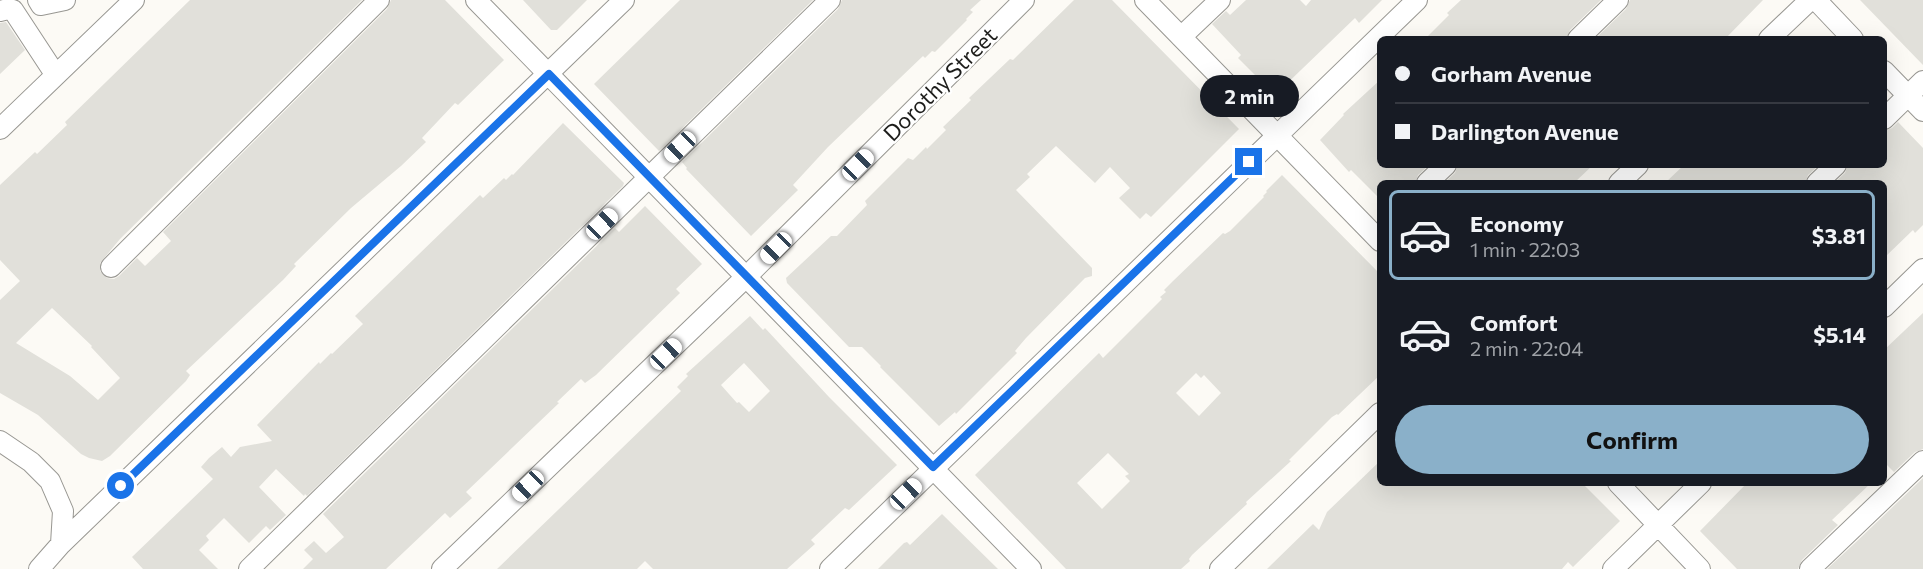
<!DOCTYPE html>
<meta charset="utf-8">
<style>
body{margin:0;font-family:Commissioner,sans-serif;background:#242831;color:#f1f3f6;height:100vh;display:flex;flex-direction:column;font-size:22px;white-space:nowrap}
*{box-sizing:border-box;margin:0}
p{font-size:20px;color:#9ea1a6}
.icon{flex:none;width:33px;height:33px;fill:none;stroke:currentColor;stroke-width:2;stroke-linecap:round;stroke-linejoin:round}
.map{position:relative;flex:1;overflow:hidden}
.details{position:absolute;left:1377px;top:180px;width:510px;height:306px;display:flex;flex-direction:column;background:#171b24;border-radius:9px;box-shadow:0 6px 24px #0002}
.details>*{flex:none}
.banner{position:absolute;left:1377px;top:36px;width:510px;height:132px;border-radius:9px;box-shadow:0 6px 24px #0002;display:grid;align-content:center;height:132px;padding:0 18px;background:#171b24}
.end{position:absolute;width:27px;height:27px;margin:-14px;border:8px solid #1a73e8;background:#fff;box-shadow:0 0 0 3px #fff}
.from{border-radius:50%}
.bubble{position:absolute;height:42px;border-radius:21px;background:#171b24;box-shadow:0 6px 24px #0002;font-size:20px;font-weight:700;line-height:42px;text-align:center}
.car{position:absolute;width:18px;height:36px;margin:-18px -9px;border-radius:8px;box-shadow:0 0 4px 2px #0007;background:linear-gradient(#fff 24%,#345 0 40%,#fff 0 76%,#345 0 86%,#fff 0)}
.banner b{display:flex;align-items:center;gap:21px;height:57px;font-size:22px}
.banner b+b{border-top:2px solid #363941}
.banner i{width:15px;height:15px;background:#f1f3f6}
ul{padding:10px 0 0;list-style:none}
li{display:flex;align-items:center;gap:18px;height:90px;margin:0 12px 9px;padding:0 6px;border:3px solid transparent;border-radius:9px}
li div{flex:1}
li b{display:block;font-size:22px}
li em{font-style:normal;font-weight:700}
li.on{border-color:#8ab0c9}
li>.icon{width:54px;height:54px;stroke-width:1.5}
.primary-button{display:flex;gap:12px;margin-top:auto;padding:12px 18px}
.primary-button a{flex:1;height:69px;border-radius:36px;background:#8ab0c9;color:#111;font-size:24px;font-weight:700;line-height:69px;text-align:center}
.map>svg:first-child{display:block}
</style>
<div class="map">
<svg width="1923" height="569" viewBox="0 0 1923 569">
<rect width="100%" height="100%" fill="#fcfaf5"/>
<path fill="#e1e0da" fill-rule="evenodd" d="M190 0H362L120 239 100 263V271L107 278 114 279 119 276 137 258 145 266 171 241 163 232 387 9 391 0H445L504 60 458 105 455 103 422 138 426 142 401 166 351 208 294 264 296 266 283 280 186 371 190 375 186 381 110 456 102 461 89 458 81 454 38 415 0 393V300L20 281 0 260V185L35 152 37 154 67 125 65 122ZM52 308 92 346 91 347 120 378 98 400 70 376 16 343Z
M523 0H587L557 30H551Z
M680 0H813L659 151 594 84Z
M842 0H981L970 10 973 12 966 19 967 20 935 52 932 51 925 58 923 56 828 147 793 185 798 190 751 236 686 169 687 168 682 162 838 9Z
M1074 0H1112L1239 129 1151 217 1146 213 1140 219 1119 198 1130 188 1110 167 1095 183 1056 146 1027 174 1030 177 1016 190 1092 268V276L1085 278 1026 338 1015 351 1017 353 956 414 955 412 939 426 880 367 881 366 862 347H849L787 283 786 278 831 236H837L867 205 865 201 908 158 913 160 926 147 927 149 946 130 943 127 971 100 969 98 1010 59 1013 60Z
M1246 0H1300L1306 6 1311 0H1382L1359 23 1355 18 1275 95 1238 58 1241 55 1212 24 1226 11 1230 15Z
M1461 0H1601L1570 30 1566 39H1425L1449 15 1447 13Z
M1630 0H1763L1725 39H1595L1626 9Z
M1860 0H1923V65Z
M6 22 25 50 0 74V23Z
M1380 80V165H1429L1418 175 1415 183H1380V199L1351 170 1349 172 1320 140 1344 115 1343 114Z
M1898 122 1923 148V225L1915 233 1913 230 1884 258V183H1834L1845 173 1848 165H1884V131L1892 128Z
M563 123 624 183 623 186 307 496 305 494 304 496 276 469 259 487 286 515 270 530 266 526 249 543 224 518 206 536 209 540 199 550 218 569H143L132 557 213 479 201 467 209 458 222 447 231 457 240 447 272 441 257 425 319 362 320 364 331 353 332 354 363 324 355 316 480 195 483 198 504 178 506 180 512 174 513 175Z
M1458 165H1593L1574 183H1444L1455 173Z
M1684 165H1819L1808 175 1805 183H1665Z
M1282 175 1380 274V375L1338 415 1337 414 1332 417 1289 460 1291 461 1246 502 1247 504 1192 555 1189 559 1190 561 1181 569H1066L975 475 1099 353 1103 358 1162 299 1160 297 1166 292 1164 290 1173 281 1223 233 1225 234 1230 231 1264 197 1263 196 1267 192 1266 191ZM1196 373 1201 378 1204 375 1221 393 1199 416 1176 393ZM1108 453 1129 474 1125 476 1130 481 1102 509 1077 483Z
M645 206 702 264 676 289 680 293 596 375 585 383 581 379 557 402 559 403 466 492 472 498 450 518 445 513 386 569H303L313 559 304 550 314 541 326 553 344 537 323 514 615 228 619 232Z
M1923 313V449L1915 452 1894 472 1884 462V350Z
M750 316 763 330 765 328 829 397 897 465 849 510 845 508 811 540 815 544 787 569H653L645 561 637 569H497L681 391 677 387 688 376 686 374ZM744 363 770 391 749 412 739 402 737 403 721 385Z
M1380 461V483H1582L1620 521 1573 567 1568 562 1562 569H1267L1313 524 1319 530 1327 512Z
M1923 478V569H1827L1855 543Z
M1747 483H1871L1832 520 1838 525 1802 560 1798 569H1737L1700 531Z
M942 514 998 569H878L904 543 907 542 910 545Z"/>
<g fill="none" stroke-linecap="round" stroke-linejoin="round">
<g stroke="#989792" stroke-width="22">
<path id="minor" d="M38 0 41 5 65 0
M476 0 1031 569
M1145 0 1380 241
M1816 0 1853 39
M0 11 8 9 13 10 55 74
M1181 37 1220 0
M1578 39 1618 0
M1769 39 1810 0
M1884 71 1923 111
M1884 119 1923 81
M0 129 134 0
M1427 183 1446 165
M1619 183 1638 165
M1817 183 1836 165
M111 267 379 0
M1884 307 1923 269
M0 441 31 462 50 481 63 511 61 544 39 569
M1618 483 1700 569
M61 544 624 0
M249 569 830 0
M442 569 747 276 1024 0
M830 569 1417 0
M1220 569 1380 413
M1613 569 1701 483
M1810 569 1923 461"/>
</g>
<use href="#minor" stroke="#fff" stroke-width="20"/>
</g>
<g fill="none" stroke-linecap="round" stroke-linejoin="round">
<path stroke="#1a73e8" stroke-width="8" d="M121 486 549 74 933 467 1249 162"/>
</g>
<g text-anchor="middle" stroke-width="4.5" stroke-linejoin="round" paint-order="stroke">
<g font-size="22" fill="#1c1c1a" stroke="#fff">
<text transform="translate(940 84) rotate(-45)" y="8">Dorothy Street</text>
</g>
</g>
</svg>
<i class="end from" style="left:121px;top:486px"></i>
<i class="end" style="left:1249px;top:162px"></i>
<div class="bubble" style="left:1200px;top:75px;width:99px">2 min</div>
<i class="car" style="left:680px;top:147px;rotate:226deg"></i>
<i class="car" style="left:858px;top:165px;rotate:45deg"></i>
<i class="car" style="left:602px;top:224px;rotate:46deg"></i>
<i class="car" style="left:776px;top:248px;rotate:225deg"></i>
<i class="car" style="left:666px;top:354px;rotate:46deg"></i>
<i class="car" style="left:528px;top:486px;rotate:226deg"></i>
<i class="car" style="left:906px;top:494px;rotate:46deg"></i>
<div class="banner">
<b><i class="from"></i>Gorham Avenue</b>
<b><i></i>Darlington Avenue</b>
</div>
<section class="details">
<ul>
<li class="on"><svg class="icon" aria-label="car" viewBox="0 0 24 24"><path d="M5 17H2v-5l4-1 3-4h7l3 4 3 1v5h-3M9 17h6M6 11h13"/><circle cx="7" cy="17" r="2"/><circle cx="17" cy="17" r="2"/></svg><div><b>Economy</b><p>1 min · 22:03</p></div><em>$3.81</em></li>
<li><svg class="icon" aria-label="car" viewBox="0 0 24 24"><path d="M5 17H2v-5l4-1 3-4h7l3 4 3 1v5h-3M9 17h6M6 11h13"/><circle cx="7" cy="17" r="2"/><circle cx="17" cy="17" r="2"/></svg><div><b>Comfort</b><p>2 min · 22:04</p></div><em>$5.14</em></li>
</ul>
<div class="primary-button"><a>Confirm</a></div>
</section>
</div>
